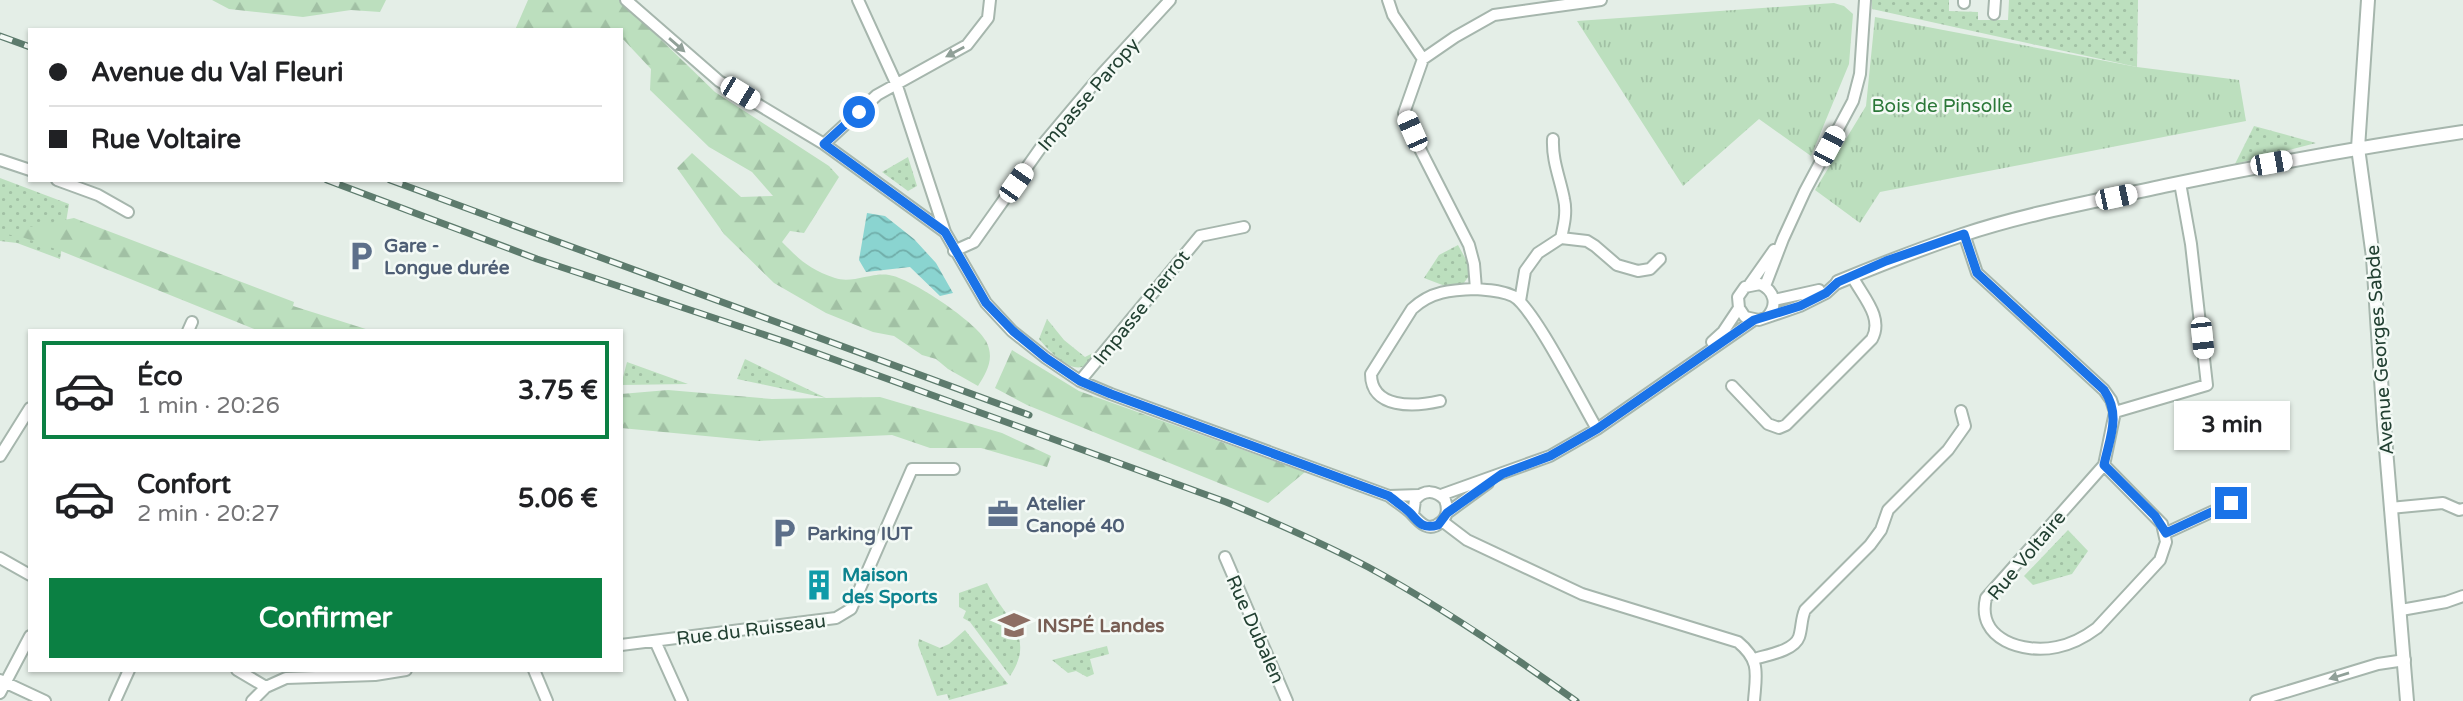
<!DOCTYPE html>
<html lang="fr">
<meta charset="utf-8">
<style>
body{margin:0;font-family:"Varela Round",sans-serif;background:#f2f2f2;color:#202124;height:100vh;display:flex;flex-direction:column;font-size:26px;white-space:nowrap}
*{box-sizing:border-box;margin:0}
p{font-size:23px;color:#757577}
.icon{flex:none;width:38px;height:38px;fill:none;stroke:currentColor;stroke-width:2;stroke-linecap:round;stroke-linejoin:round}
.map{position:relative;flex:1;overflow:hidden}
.drawer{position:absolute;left:28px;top:329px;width:595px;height:343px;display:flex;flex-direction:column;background:#fff;border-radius:0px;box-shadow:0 2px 5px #0004}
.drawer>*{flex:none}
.top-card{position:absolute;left:28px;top:28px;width:595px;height:154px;border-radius:0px;box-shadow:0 2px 5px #0004;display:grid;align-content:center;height:154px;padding:0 21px;background:#fff}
.end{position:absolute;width:32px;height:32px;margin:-16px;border:9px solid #1a73e8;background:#fff;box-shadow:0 0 0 4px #fff}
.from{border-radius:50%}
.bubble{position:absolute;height:49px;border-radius:0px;background:#fff;box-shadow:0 2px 5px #0004;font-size:23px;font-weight:700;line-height:49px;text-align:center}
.car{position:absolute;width:21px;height:42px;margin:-21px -10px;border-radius:9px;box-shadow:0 0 5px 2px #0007;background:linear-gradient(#fff 24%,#345 0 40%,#fff 0 76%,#345 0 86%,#fff 0)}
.top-card b{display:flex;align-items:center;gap:24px;height:66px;font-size:26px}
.top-card b+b{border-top:2px solid #e0e0e0}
.top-card i{width:18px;height:18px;background:#202124}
ul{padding:12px 0 0;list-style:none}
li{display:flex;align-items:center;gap:21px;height:98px;margin:0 14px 10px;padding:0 7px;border:4px solid transparent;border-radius:0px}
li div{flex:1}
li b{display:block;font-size:26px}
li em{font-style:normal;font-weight:700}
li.selected{border-color:#0b8043}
li>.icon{width:63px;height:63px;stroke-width:1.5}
.cta{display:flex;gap:14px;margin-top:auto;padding:14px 21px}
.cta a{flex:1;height:80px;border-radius:0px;background:#0b8043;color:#fff;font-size:28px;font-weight:700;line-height:80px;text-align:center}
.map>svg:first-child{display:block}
</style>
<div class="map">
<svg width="2463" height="701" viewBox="0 0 2463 701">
<defs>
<pattern id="grass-dots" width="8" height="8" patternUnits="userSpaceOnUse" patternTransform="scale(1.75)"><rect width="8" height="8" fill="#bcdfbe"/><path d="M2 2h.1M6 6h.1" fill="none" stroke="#a1c0a4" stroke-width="1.8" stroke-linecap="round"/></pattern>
<pattern id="forest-firs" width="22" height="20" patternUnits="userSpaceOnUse" patternTransform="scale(1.75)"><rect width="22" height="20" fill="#bcdfbe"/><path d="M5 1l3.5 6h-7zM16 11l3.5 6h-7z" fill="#a1c0a4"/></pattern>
<pattern id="park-tufts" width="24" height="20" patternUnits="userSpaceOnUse" patternTransform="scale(1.75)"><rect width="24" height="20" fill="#bcdfbe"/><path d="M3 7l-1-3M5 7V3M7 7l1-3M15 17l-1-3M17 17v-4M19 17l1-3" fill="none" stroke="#a1c0a4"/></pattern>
<pattern id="water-waves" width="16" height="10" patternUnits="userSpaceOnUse" patternTransform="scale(1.75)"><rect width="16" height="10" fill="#8ad4d0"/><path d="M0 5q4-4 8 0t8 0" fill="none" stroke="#70ada9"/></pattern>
</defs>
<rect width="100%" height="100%" fill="#e4eee7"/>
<path fill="url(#grass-dots)" d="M1872 0H1949V11L1978 12V20H2008L2009 0H2138L2137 67 1872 9Z
M2254 126 2316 143 2235 164Z
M908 157 917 186 908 191 882 172Z
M0 178 69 204 60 259 17 243 0 241Z
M1458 245 1469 265V276L1463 284 1445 286 1424 278 1439 255Z
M1047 319 1064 340 1085 357 1093 353C1091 358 1088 365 1082 367 1068 371 1047 349 1039 339Z
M745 359 826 398 737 379Z
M627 362 688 384 621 385Z
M2068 530 2088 551 2072 574 2033 585 2024 576Z
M987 583C1004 618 1037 636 1010 676L970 622 963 618 966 611 959 607V593Z
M965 630 1008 684 949 700 947 694 937 696 918 645 919 639 940 648 949 644Z
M1107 646 1109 654 1090 659 1094 674 1087 677 1076 671 1068 673 1052 660Z"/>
<path fill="url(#forest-firs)" d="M212 0H386L380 12 351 10 303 17 229 9Z
M528 0H620L715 92 829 166 839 177 804 233 790 231 782 242C801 261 809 269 835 278 852 284 872 272 889 275 911 278 976 322 986 341 995 358 987 372 978 386L948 369 936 359 922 355 894 336 873 332 826 313 774 283 724 234 677 168 692 153 741 197 773 196 752 172 709 147 650 90 651 69 621 37V30H515Z
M74 218 294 302 293 306 372 331H259L61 251 22 237 0 233Z
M1012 350 1079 391 1305 472 1268 503 1027 405 995 388Z
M668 390 772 399 880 397 1002 433 1051 456 1047 467 981 448H930L892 435 758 441 621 428V394Z"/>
<path fill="url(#park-tufts)" d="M1834 3 1844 6 1853 14 1849 64 1811 156 1759 119 1683 186 1577 21Z
M1875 17 2137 67 2239 80 2246 121 1880 192 1860 223 1815 190 1866 106Z"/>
<path fill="url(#water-waves)" d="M867 213 885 216 914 239 936 263 953 293 940 296 910 267 866 272 859 260Z"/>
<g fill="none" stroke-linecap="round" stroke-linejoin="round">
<g stroke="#a6b6ad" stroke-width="14">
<path id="minor" d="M626 0 719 81 824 144 945 232 986 303 1012 331 1046 358 1080 381 1111 394 1389 496C1396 502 1405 507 1412 514 1420 523 1429 533 1441 522 1448 516 1448 508 1445 500 1436 490 1424 489 1415 500L1413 515
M858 0 896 83 945 232
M1388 0 1393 15 1423 59
M1964 3V0
M1994 14 1995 0
M1553 139C1552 161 1560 178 1564 199 1567 212 1564 225 1561 238
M824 144 877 95 967 45 988 18 990 0
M0 160 30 170
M57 180 98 195 128 212
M1964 234 1977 273 2104 390 2111 400 2115 412 2104 465 1986 598C1976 640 2024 654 2057 647 2072 644 2085 637 2097 628L2160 560 2166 542 2162 524 2104 465
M954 251 974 242 1044 143 1102 74 1170 0
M1750 284 1774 250
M1765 286 1783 239 1805 191 1853 101 1860 74 1865 0
M1774 300 1819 290
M1520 301 1525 271 1538 253 1561 238 1587 241 1595 246 1617 265 1638 271 1650 269 1660 259
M1767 317C1778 305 1775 291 1760 284L1745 287 1738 297 1739 308 1745 317 1759 320 1800 306 1826 293 1838 282
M188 331 192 322
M1712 342 1723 332 1739 308
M1080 381 1200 236 1244 227
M1732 386 1768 424 1779 428 1786 425 1872 339C1884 317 1862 296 1852 276
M1440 401C1414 407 1371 409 1371 374L1412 309C1431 291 1451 290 1476 289
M2115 412 2207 385 2191 244 2180 183
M1597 429C1582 404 1533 306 1513 296 1501 290 1488 290 1476 289L1474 264 1469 245 1420 149 1404 113 1423 59 1455 37 1494 15 1601 0
M0 456 30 408
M1441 495 1550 456 1597 429 1754 320
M1389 496 1419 495
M2390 508 2443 503 2459 510 2463 509
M1447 513 1488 483
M1442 521 1467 540 1582 594 1738 642C1761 661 1756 674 1754 701
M2166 533 2231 503
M1225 557 1287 701
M0 558 30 575
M2401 610 2446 602 2463 596
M655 641 682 701
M621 645 836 618 851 609 912 469H954
M1754 659C1767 655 1794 651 1799 637 1802 628 1801 619 1805 610L1870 545 1881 530 1888 510 1948 450 1965 426 1961 411
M237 670 266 687
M534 670 547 701
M0 680 45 701
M0 693 30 636
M115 701 129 670
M252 701 266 687 286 678 375 675 406 670
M2256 701 2378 664 2405 660"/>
</g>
<g stroke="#a6b6ad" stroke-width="16">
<path id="tertiary" d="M2368 0 2358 148 2373 257 2384 425 2407 701
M1838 282C1879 265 1920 249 1962 235 2028 213 2097 201 2164 186 2263 165 2362 147 2463 132"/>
</g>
<use href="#minor" stroke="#fff" stroke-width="10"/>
<use href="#tertiary" stroke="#fff" stroke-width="12"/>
<g stroke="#5d7b6d" stroke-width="7">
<path id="rail" d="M0 36 30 47
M327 180 537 259 786 342 1226 502C1274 522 1322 543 1368 567 1440 606 1509 653 1576 701
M390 180 1029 415"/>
</g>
<use href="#rail" stroke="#f4faf6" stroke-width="4.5" stroke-dasharray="13" stroke-linecap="butt"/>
</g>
<defs><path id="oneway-solid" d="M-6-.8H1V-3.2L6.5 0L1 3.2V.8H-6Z" transform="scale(1.75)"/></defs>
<g fill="#90a098">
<use href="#oneway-solid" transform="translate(677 45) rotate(41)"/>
<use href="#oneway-solid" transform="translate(955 52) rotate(152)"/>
<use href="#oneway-solid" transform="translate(2339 676) rotate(163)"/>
</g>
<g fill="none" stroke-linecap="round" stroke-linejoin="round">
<path stroke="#1a73e8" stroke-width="9" d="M859 112 824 144 945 232 986 303 1013 331 1046 358 1080 381 1111 394 1389 496C1396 502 1406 508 1412 515 1420 524 1424 529 1438 525L1447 513 1502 474 1550 456 1597 429 1754 320 1800 306 1826 293 1838 282 1886 261 1964 234 1977 273 2104 390C2121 415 2110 437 2104 465L2155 516 2166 533 2231 503"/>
</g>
<defs>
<g id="parking-bare" transform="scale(2.415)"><path d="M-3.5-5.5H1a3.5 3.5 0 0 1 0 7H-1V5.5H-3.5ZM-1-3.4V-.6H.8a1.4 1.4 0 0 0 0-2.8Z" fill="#5c6f8a" stroke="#f4faf6" stroke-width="2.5" paint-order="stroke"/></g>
<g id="office-bare" transform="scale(2.415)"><path d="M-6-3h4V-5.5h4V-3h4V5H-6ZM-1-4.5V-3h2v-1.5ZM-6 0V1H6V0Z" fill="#5c6f8a" stroke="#f4faf6" stroke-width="2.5" paint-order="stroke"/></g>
<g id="building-bare" transform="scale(2.415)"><path d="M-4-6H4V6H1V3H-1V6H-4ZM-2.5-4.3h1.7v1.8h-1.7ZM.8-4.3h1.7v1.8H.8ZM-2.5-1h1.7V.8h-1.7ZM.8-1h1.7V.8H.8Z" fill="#0f9aa8" stroke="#f4faf6" stroke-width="2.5" paint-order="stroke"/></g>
<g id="university-bare" transform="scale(2.415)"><path d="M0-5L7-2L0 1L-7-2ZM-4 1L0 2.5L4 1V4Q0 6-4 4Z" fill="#8d6e63" stroke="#f4faf6" stroke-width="2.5" paint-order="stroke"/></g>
</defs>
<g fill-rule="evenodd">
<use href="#parking-bare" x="361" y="256"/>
<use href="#office-bare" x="1003" y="514"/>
<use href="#parking-bare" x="784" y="533"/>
<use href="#building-bare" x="819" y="585"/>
<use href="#university-bare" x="1014" y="625"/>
</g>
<g text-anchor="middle" stroke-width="5" stroke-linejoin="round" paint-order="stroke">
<g font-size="19" fill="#224032" stroke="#f4faf6">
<text transform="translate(1088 94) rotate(-49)" y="7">Impasse Paropy</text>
<text transform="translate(1141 307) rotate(-51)" y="7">Impasse Pierrot</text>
<text transform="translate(2379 350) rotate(-94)" y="7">Avenue Georges Sabde</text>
<text transform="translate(2026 555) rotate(-50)" y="7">Rue Voltaire</text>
<text transform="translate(751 629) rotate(-7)" y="7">Rue du Ruisseau</text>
<text transform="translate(1256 629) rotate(66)" y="7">Rue Dubalen</text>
</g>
<g font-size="19" fill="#2b7838" stroke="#f4faf6">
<text x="1942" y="112">Bois de Pinsolle</text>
</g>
<g font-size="19" font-weight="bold" fill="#4e5e75" stroke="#f4faf6" text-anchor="start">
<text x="384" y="252">Gare -<tspan x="384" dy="22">Longue durée</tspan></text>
<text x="1026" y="510">Atelier<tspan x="1026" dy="22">Canopé 40</tspan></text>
<text x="807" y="540">Parking IUT</text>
</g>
<g font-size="19" font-weight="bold" fill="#0d838f" stroke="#f4faf6" text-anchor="start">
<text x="842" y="581">Maison<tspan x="842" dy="22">des Sports</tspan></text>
</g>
<g font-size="19" font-weight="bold" fill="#785e54" stroke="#f4faf6" text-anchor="start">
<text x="1037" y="632">INSPÉ Landes</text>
</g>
</g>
</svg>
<i class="end from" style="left:859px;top:112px"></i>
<i class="end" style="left:2231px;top:503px"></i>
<div class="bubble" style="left:2174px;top:401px;width:116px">3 min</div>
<i class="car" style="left:740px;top:93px;rotate:121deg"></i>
<i class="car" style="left:1412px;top:131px;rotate:336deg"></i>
<i class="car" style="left:1829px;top:146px;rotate:28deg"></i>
<i class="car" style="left:2271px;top:163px;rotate:80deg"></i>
<i class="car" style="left:1016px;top:183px;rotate:35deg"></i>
<i class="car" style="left:2116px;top:197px;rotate:78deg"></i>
<i class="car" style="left:2202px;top:338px;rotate:174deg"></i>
<div class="top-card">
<b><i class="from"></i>Avenue du Val Fleuri</b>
<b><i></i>Rue Voltaire</b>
</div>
<section class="drawer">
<ul>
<li class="selected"><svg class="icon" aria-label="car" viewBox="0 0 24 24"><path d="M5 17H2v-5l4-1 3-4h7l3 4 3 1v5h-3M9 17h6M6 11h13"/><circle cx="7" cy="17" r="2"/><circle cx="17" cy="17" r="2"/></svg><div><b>Éco</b><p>1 min · 20:26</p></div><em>3.75 €</em></li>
<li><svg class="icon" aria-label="car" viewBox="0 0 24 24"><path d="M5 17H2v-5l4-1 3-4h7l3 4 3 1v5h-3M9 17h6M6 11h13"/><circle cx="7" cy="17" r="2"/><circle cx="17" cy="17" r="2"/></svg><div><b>Confort</b><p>2 min · 20:27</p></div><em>5.06 €</em></li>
</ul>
<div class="cta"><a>Confirmer</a></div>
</section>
</div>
